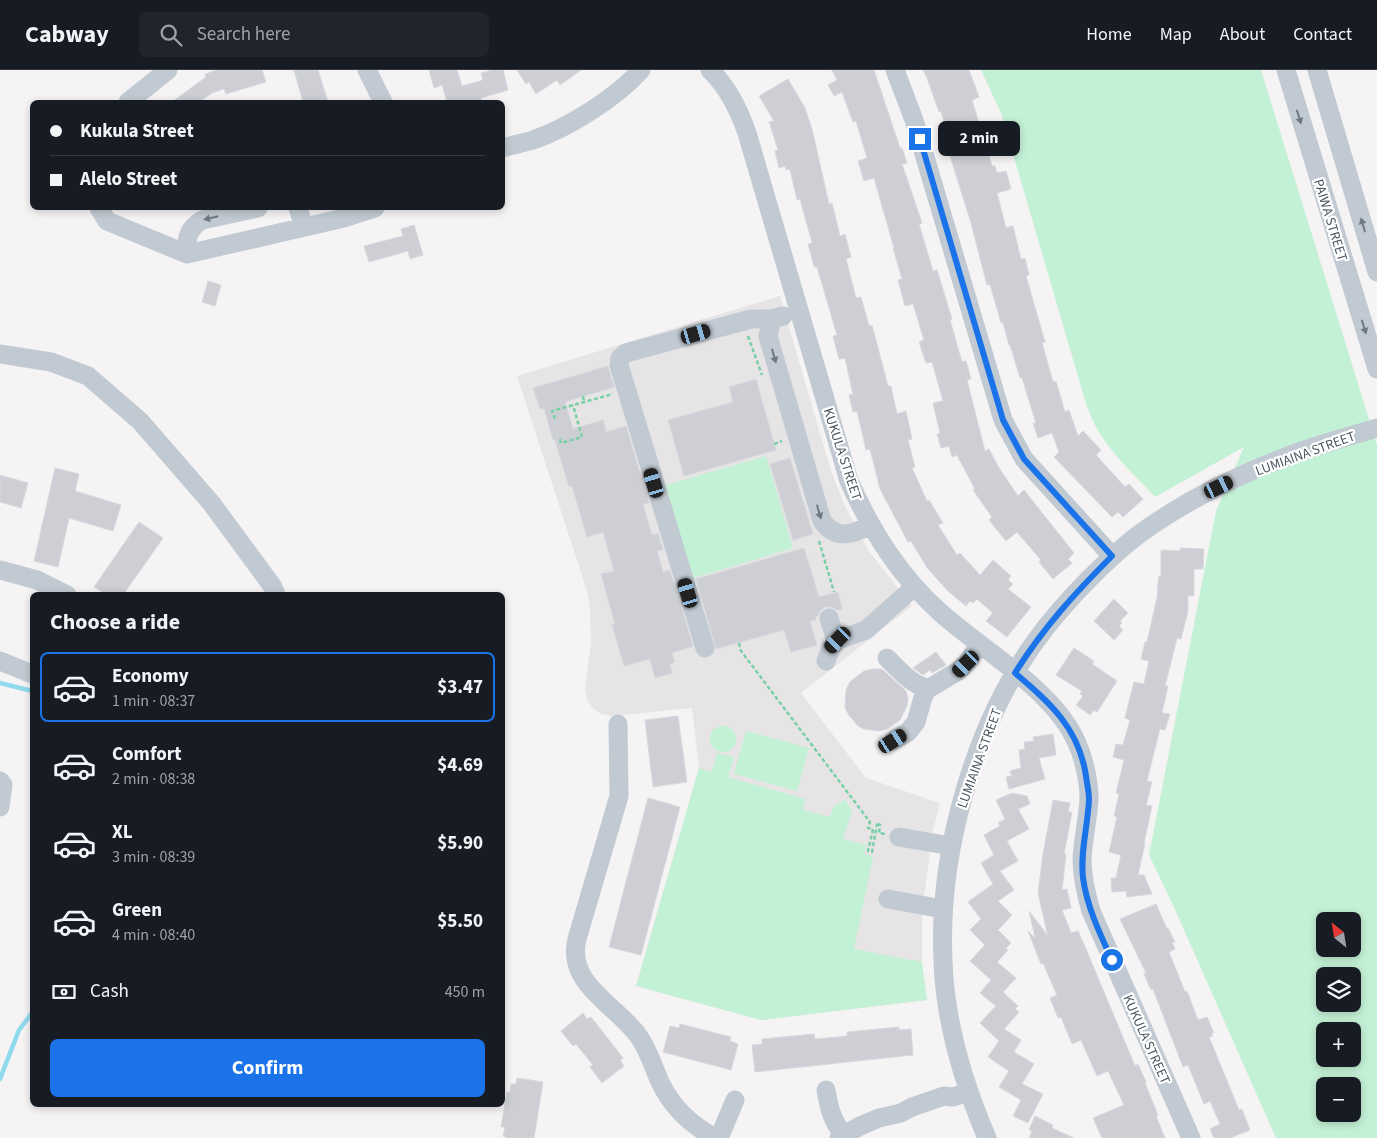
<!DOCTYPE html>
<meta charset="utf-8">
<style>
body{margin:0;font-family:"Source Sans 3",sans-serif;background:#20242c;color:#f1f3f6;height:100vh;display:flex;flex-direction:column;font-size:19px;white-space:nowrap}
*{box-sizing:border-box;margin:0}
p{font-size:16px;color:#9ea1a6}
.icon{flex:none;width:28px;height:28px;fill:none;stroke:currentColor;stroke-width:2;stroke-linecap:round;stroke-linejoin:round}
.map{position:relative;flex:1;overflow:hidden}
.side{position:absolute;left:30px;top:522px;width:475px;height:515px;display:flex;flex-direction:column;background:#171b24;border-radius:8px;box-shadow:0 2px 8px #0003}
.side>*{flex:none}
.hud{position:absolute;left:30px;top:30px;width:475px;height:110px;border-radius:8px;box-shadow:0 2px 8px #0003;display:grid;align-content:center;height:110px;padding:0 20px;background:#171b24}
.needle{width:32px;rotate:330deg}
.fabs{position:absolute;left:1316px;top:842px;display:grid;gap:10px}
.fabs a{display:grid;place-items:center;width:45px;height:45px;border-radius:8px;background:#171b24;box-shadow:0 2px 8px #0003;font-size:25px}
.end{position:absolute;width:22px;height:22px;margin:-11px;border:6px solid #1a73e8;background:#fff;box-shadow:0 0 0 2px #fff}
.from{border-radius:50%}
.bubble{position:absolute;height:35px;border-radius:8px;background:#171b24;box-shadow:0 2px 8px #0003;font-size:16px;font-weight:700;line-height:35px;text-align:center}
.car{position:absolute;width:15px;height:30px;margin:-15px -8px;border-radius:6px;box-shadow:0 0 4px 1px #0007;background:linear-gradient(#222 24%,#8ab4d8 0 40%,#222 0 76%,#8ab4d8 0 86%,#222 0)}
.hud b{display:flex;align-items:center;gap:18px;height:48px;font-size:19px}
.hud b+b{border-top:1px solid #363941}
.hud i{width:12px;height:12px;background:#f1f3f6}
ul{padding:0;list-style:none}
li{display:flex;align-items:center;gap:15px;height:70px;margin:0 10px 8px;padding:0 10px;border:2px solid transparent;border-radius:8px}
li div{flex:1}
li b{display:block;font-size:19px}
li em{font-style:normal;font-weight:700}
li.current{border-color:#1a73e8}
li>.icon{width:45px;height:45px;stroke-width:1.5}
h2{padding:0 20px;font-size:22px;line-height:60px}
.pay{display:flex;align-items:center;gap:12px;height:55px;padding:0 20px;font-size:19px}
.pay p{margin-inline-start:auto}
.action{display:flex;gap:10px;margin-top:auto;padding:10px 20px}
.action a{flex:1;height:58px;border-radius:8px;background:#1a73e8;color:#fff;font-size:20px;font-weight:700;line-height:58px;text-align:center}
header{display:flex;align-items:center;gap:30px;box-sizing:border-box;height:70px;padding:0 25px;background:#171b24;border-bottom:1px solid #363941}
header strong{font-size:24px}
nav{display:flex;gap:28px;margin-inline-start:auto;font-size:18px}
.search{width:350px;height:45px;background:#20242c;display:flex;align-items:center;gap:12px;box-sizing:border-box;padding:0 18px;border-radius:8px;color:#9ea1a6;font-size:19px}
.map>svg:first-child{display:block}
</style>
<header>
<strong>Cabway</strong>
<div class="search"><svg class="icon" aria-label="search" viewBox="0 0 24 24"><circle cx="10" cy="10" r="6"/><path d="M15 15l6 6"/></svg>Search here</div>
<nav><a>Home</a><a>Map</a><a>About</a><a>Contact</a></nav>
</header>
<div class="map">
<svg width="1377" height="1068" viewBox="0 0 1377 1068">
<rect width="100%" height="100%" fill="#f5f3f3"/>
<path fill="#e6e4e5" d="M780 226 831 401 844 434 869 481 912 536 801 623 866 708 940 733 932 765 922 844V897L927 930 761 950 636 916 699 698 692 638 612 646 601 644 593 638 587 630 585 619 591 573 590 540 588 524 517 306Z"/>
<path fill="#c3f1d5" fill-rule="evenodd" d="M981 0H1261L1377 375V1068H1276L1173 835 1149 785 1216 441 1244 377 1155 427C1136 406 1113 386 1099 362 1092 351 1088 339 1084 327L1001 43ZM1325 851H1352V879H1325ZM1325 906H1352V934H1325ZM1325 961H1352V989H1325ZM1325 1016H1352V1044H1325Z
M766 386 793 478 690 509 663 416Z
M710 669a13 13 0 1 1 26 0a13 13 0 1 1-26 0Z
M746 661 809 678 797 721 734 704Z
M717 683 734 687 728 707 805 729 803 740 830 747 834 736 845 730 852 741 843 769 866 775 864 784 873 786 854 879 922 892 927 930 761 950 636 916 699 698 712 702Z"/>
<g fill="none" stroke-linecap="round" stroke-linejoin="round">
<path stroke="#90daee" stroke-width="4.5" d="M0 613 32 621
M0 1009 19 960 32 943"/>
</g>
<path fill="#cdcfd5" stroke="#d7d9de" d="M217 0H262L266 12 226 24 224 19 212 23 199 32H172L206 7 205 4Z
M294 0H318L328 32H303Z
M429 0H457L462 16 483 10 481 3 492 0H503L508 20 481 28 482 32H447L442 15 434 18Z
M517 0H581L560 15 557 10 536 24 529 12 526 14Z
M832 0H874L900 78H902L907 93 902 94 922 153 919 154 933 201 937 200 952 249 950 250 962 292 966 291 971 309 967 310 985 381 989 379 999 398 1018 426 1024 420 1074 483 1068 489 1072 493 1053 509 1039 492 1041 490 1017 462 1006 471 989 450 992 447 973 420 975 419 957 385 952 387 949 376 941 378 937 364 940 363 933 333 943 331 932 292 926 293 919 272 924 270 913 234 905 236 898 210 902 209 893 178H894L874 108 864 111 858 91 867 88 856 51 853 52 842 22 834 26 828 15 837 10Z
M923 0H969L979 27 972 30 992 96H995L997 103 1006 101 1011 119 997 123 1006 158 1013 156 1021 189 1025 188 1029 205 1026 206 1045 272 1042 273 1053 312 1056 311 1065 342 1069 340 1078 366 1083 361 1101 380 1096 385 1125 417 1129 414 1143 429 1123 447 1118 442 1112 447 1054 387 1059 382 1052 363 1038 368 1033 353H1036L1022 308H1020L1010 275H1009L1003 253H1001L990 214 987 215 971 153 947 76 951 75 941 41 939 42 927 8Z
M788 9 805 38 812 59 829 134 832 133 840 166 845 164 851 187 846 189 856 228 861 227 869 256 872 255 888 316H891L897 344 906 341 912 369 908 370 915 397 912 398 927 431 929 430 943 453 938 455 957 485 960 483 980 505 993 490 1011 506 1008 510 1013 514 1008 519 1031 537 1007 567 986 551 993 543 977 529 973 533 970 531 966 536 949 522 928 499 911 471 908 472 880 419 870 379 866 380 857 341 853 342 849 325 853 324 845 288 839 289 833 266 837 265 817 197H814L808 174 812 173 800 129 797 130 790 99 786 100 785 96 779 98 775 81 778 80 769 52 774 51 759 26Z
M414 155 423 185 410 189 408 181 369 192 364 176 403 166 401 159Z
M208 211 221 215 215 236 202 232Z
M608 296 614 317 565 332 573 359 603 350 606 362 626 356 649 433 643 434 652 465 658 463 663 480 657 481 663 502 670 500 693 576 672 583 675 592 670 594 672 603 655 608 650 589 624 596 612 555 615 554 601 504 614 501 603 462 587 467 572 416 569 417 555 370H553L544 338 540 339 533 318Z
M756 309 776 380 684 406 668 350 733 332 729 317Z
M790 388 813 464 793 470 770 394Z
M55 398 79 404 75 421 121 435 113 461 69 448 58 497 34 491Z
M0 405 28 413 21 438 0 432Z
M139 452 163 468 123 525H107L94 517Z
M804 478 819 527 838 522 842 539 837 540 832 537H825L820 541 818 546 815 547 816 550 810 551 817 575 791 582 784 560 716 579 696 509Z
M1180 478 1204 479 1203 499H1194V526H1188V541L1181 569 1177 568 1165 616H1168L1162 643 1170 644 1165 660 1160 659 1147 711 1152 712 1146 735 1152 736 1144 773H1145L1138 805H1144L1152 824 1127 827 1126 821 1112 822 1111 808H1116L1121 785 1109 782 1117 747 1114 746 1119 724 1116 723 1124 690 1113 687 1116 674 1123 675 1130 650 1125 648 1134 612 1144 614 1149 591 1141 589 1145 572H1147L1157 528 1158 513 1159 506H1161V480L1180 481Z
M1114 529 1128 543 1120 551 1122 553 1119 556 1123 560 1114 570 1094 551Z
M1074 578 1094 591 1092 594 1117 611 1097 642 1094 640 1090 645 1076 635 1083 626 1080 624 1082 621 1056 605Z
M936 582 946 595 932 603 930 600 923 605 913 598Z
M873 599H882L906 621 908 628 907 636 900 650 887 659 880 661 864 659 858 656 848 644 845 637 846 620 850 612 864 601Z
M678 646 687 712 653 717 645 650Z
M1053 664 1056 685 1039 688 1045 709 1009 719 1006 707 1012 706 1010 701 1021 698 1019 680 1025 679 1024 672 1034 671 1033 667Z
M1012 723 1027 726 1030 734 1018 739 1029 759 1007 771 1018 791 1000 801 1014 820 998 831 1012 845 998 860 1011 873 1006 878 1008 880 997 892 1016 908 1003 922 1018 936 1015 939 1019 942 1004 959 1021 970 1014 982 1034 994 1022 1014 1043 1024 1028 1053 1013 1046 1021 1030 999 1017 1009 1001 988 987 999 971 980 953 996 936 980 923 991 910 970 891 985 875 970 860 981 849 968 832 993 814 981 793 994 785 984 765 1000 756 998 753 1005 749 996 730Z
M648 728 680 737 641 885 609 877Z
M1053 730 1070 733 1068 742H1072L1064 784H1066L1062 820 1067 819 1071 838 1062 840 1071 863 1078 861 1086 879 1135 996 1138 994 1146 1012 1145 1013 1158 1045 1156 1046 1165 1068H1102L1093 1048 1124 1035 1108 1001 1097 1006 1081 970 1072 974 1061 947 1058 948 1050 928 1057 925 1043 893 1041 894 1028 861 1035 868 1029 841 1048 866 1038 823 1043 784Z
M1156 834 1167 859 1168 858 1175 872 1172 873 1175 879 1169 882 1185 922 1187 921 1198 950 1207 947 1214 963H1211L1213 966 1209 967 1239 1040 1242 1039 1250 1060 1230 1068H1214L1210 1059 1220 1054 1210 1031 1204 1034 1188 995 1183 997 1153 919 1151 920 1144 904 1146 903 1120 849Z
M583 943 587 949 591 947 623 988 620 990 624 996 602 1013 590 997 593 995 576 974 573 976 561 961Z
M680 954 731 967 730 971 738 974 731 1000 663 982 670 956 679 958Z
M899 957V960L911 959 913 985 755 1002 752 975 762 974V969L814 964 815 969 838 967 847 966V962Z
M517 1008 543 1012 534 1068H508L503 1066 505 1057H501L507 1022H510L511 1014H516Z
M1035 1046 1053 1055 1052 1058 1074 1068H1029L1032 1061 1029 1060Z"/>
<g fill="none" stroke-linecap="round" stroke-linejoin="round">
<path stroke="#7ad0a6" stroke-width="2.5" stroke-dasharray="4 2.5" stroke-linecap="butt" d="M748 266 762 305
M583 326 584 332
M555 349 552 341 613 324
M560 369 561 373 582 367 573 335
M774 374 782 371
M819 471 834 522
M739 573 741 581 870 752 868 758 873 759 868 781 872 782 877 754
M877 754 880 755 879 763 885 764"/>
<path stroke="#c1cad2" stroke-width="19" d="M367 0 383 32
M710 0C728 17 739 40 747 63L849 411C872 462 900 507 942 544 985 582 1054 620 1077 673 1084 689 1089 711 1089 729 1088 749 1083 769 1082 789 1082 807 1086 824 1091 841L1191 1068
M895 0 914 50 1003 350 1024 389 1112 486
M1286 0 1377 299
M1317 0 1377 202
M128 32 168 0
M502 78C513 75 523 73 533 70 568 58 616 28 641 0
M99 138 107 151 187 184 344 148 375 138
M298 138 304 157
M187 184C186 168 188 159 202 150L258 138
M783 246 772 249 768 266 822 451C836 470 852 465 870 455
M0 284 51 292 88 306 140 351 212 434 273 517 276 525
M0 500 37 510 67 525
M829 548 834 564 838 570
M705 578 619 295 620 288 626 283 751 249H772
M887 588C900 601 911 614 928 619
M0 591 32 604
M826 591 831 578 838 570 866 560 914 517
M618 654 619 726 577 869C566 913 614 934 637 964 648 978 653 996 660 1012 672 1037 692 1056 716 1068
M893 671 908 662 916 652 923 627 928 619 958 601 966 594 979 575
M0 711 3 715 0 737
M899 767 951 776
M888 829 943 839
M826 1020C829 1038 832 1051 844 1065
M719 1068 735 1030
M839 1068 860 1056 879 1048 901 1043 912 1037 944 1026 953 1027 968 1022
M987 1068C963 1012 945 952 943 891 938 787 972 662 1032 576 1049 552 1069 529 1090 508 1105 493 1121 478 1138 465 1183 432 1236 406 1288 386 1317 375 1347 367 1377 358"/>
</g>
<defs><path id="oneway-solid" d="M-6-.8H1V-3.2L6.5 0L1 3.2V.8H-6Z" transform="scale(1.25)"/></defs>
<g fill="#6e7983">
<use href="#oneway-solid" transform="translate(1299 47) rotate(73)"/>
<use href="#oneway-solid" transform="translate(211 148) rotate(167)"/>
<use href="#oneway-solid" transform="translate(1363 155) rotate(-106)"/>
<use href="#oneway-solid" transform="translate(1364 257) rotate(73)"/>
<use href="#oneway-solid" transform="translate(774 286) rotate(74)"/>
<use href="#oneway-solid" transform="translate(819 442) rotate(74)"/>
</g>
<g fill="none" stroke-linecap="round" stroke-linejoin="round">
<path stroke="#1a73e8" stroke-width="6" d="M920 69 1003 350 1024 389 1112 486C1075 523 1043 558 1015 603 1050 633 1079 658 1086 706 1087 714 1089 722 1089 729 1088 756 1080 781 1083 808 1087 837 1100 864 1112 890"/>
</g>
<g text-anchor="middle" stroke-width="4.5" stroke-linejoin="round" paint-order="stroke">
<g font-size="14" fill="#4a5661" stroke="#fff">
<text transform="translate(1331 150) rotate(73)" y="5">PAIWA STREET</text>
<text transform="translate(1305 383) rotate(-20)" y="5">LUMIAINA STREET</text>
<text transform="translate(843 384) rotate(72)" y="5">KUKULA STREET</text>
<text transform="translate(979 688) rotate(-70)" y="5">LUMIAINA STREET</text>
<text transform="translate(1147 969) rotate(66)" y="5">KUKULA STREET</text>
</g>
</g>
</svg>
<div class="fabs">
<a><svg class="needle" viewBox="-14 -14 28 28"><path d="M0-13l5 13h-10z" fill="#e53935"/><path d="M0 13l5-13h-10z" fill="#9ea1a6"/></svg></a>
<a><svg class="icon" aria-label="layers" viewBox="0 0 24 24"><path d="M12 4l9 5-9 5-9-5zM3 14l9 5 9-5"/></svg></a>
<a>+</a>
<a>−</a>
</div>
<i class="end from" style="left:1112px;top:890px"></i>
<i class="end" style="left:920px;top:69px"></i>
<div class="bubble" style="left:938px;top:51px;width:82px">2 min</div>
<i class="car" style="left:696px;top:264px;rotate:74deg"></i>
<i class="car" style="left:654px;top:413px;rotate:343deg"></i>
<i class="car" style="left:1219px;top:417px;rotate:64deg"></i>
<i class="car" style="left:688px;top:523px;rotate:343deg"></i>
<i class="car" style="left:838px;top:570px;rotate:224deg"></i>
<i class="car" style="left:966px;top:594px;rotate:225deg"></i>
<i class="car" style="left:893px;top:671px;rotate:58deg"></i>
<div class="hud">
<b><i class="from"></i>Kukula Street</b>
<b><i></i>Alelo Street</b>
</div>
<section class="side">
<h2>Choose a ride</h2>
<ul>
<li class="current"><svg class="icon" aria-label="car" viewBox="0 0 24 24"><path d="M5 17H2v-5l4-1 3-4h7l3 4 3 1v5h-3M9 17h6M6 11h13"/><circle cx="7" cy="17" r="2"/><circle cx="17" cy="17" r="2"/></svg><div><b>Economy</b><p>1 min · 08:37</p></div><em>$3.47</em></li>
<li><svg class="icon" aria-label="car" viewBox="0 0 24 24"><path d="M5 17H2v-5l4-1 3-4h7l3 4 3 1v5h-3M9 17h6M6 11h13"/><circle cx="7" cy="17" r="2"/><circle cx="17" cy="17" r="2"/></svg><div><b>Comfort</b><p>2 min · 08:38</p></div><em>$4.69</em></li>
<li><svg class="icon" aria-label="car" viewBox="0 0 24 24"><path d="M5 17H2v-5l4-1 3-4h7l3 4 3 1v5h-3M9 17h6M6 11h13"/><circle cx="7" cy="17" r="2"/><circle cx="17" cy="17" r="2"/></svg><div><b>XL</b><p>3 min · 08:39</p></div><em>$5.90</em></li>
<li><svg class="icon" aria-label="car" viewBox="0 0 24 24"><path d="M5 17H2v-5l4-1 3-4h7l3 4 3 1v5h-3M9 17h6M6 11h13"/><circle cx="7" cy="17" r="2"/><circle cx="17" cy="17" r="2"/></svg><div><b>Green</b><p>4 min · 08:40</p></div><em>$5.50</em></li>
</ul>
<div class="pay"><svg class="icon" aria-label="cash" viewBox="0 0 24 24"><path d="M3 7h18v10H3z"/><circle cx="12" cy="12" r="2"/></svg>Cash<p>450 m</p></div>
<div class="action"><a>Confirm</a></div>
</section>
</div>
